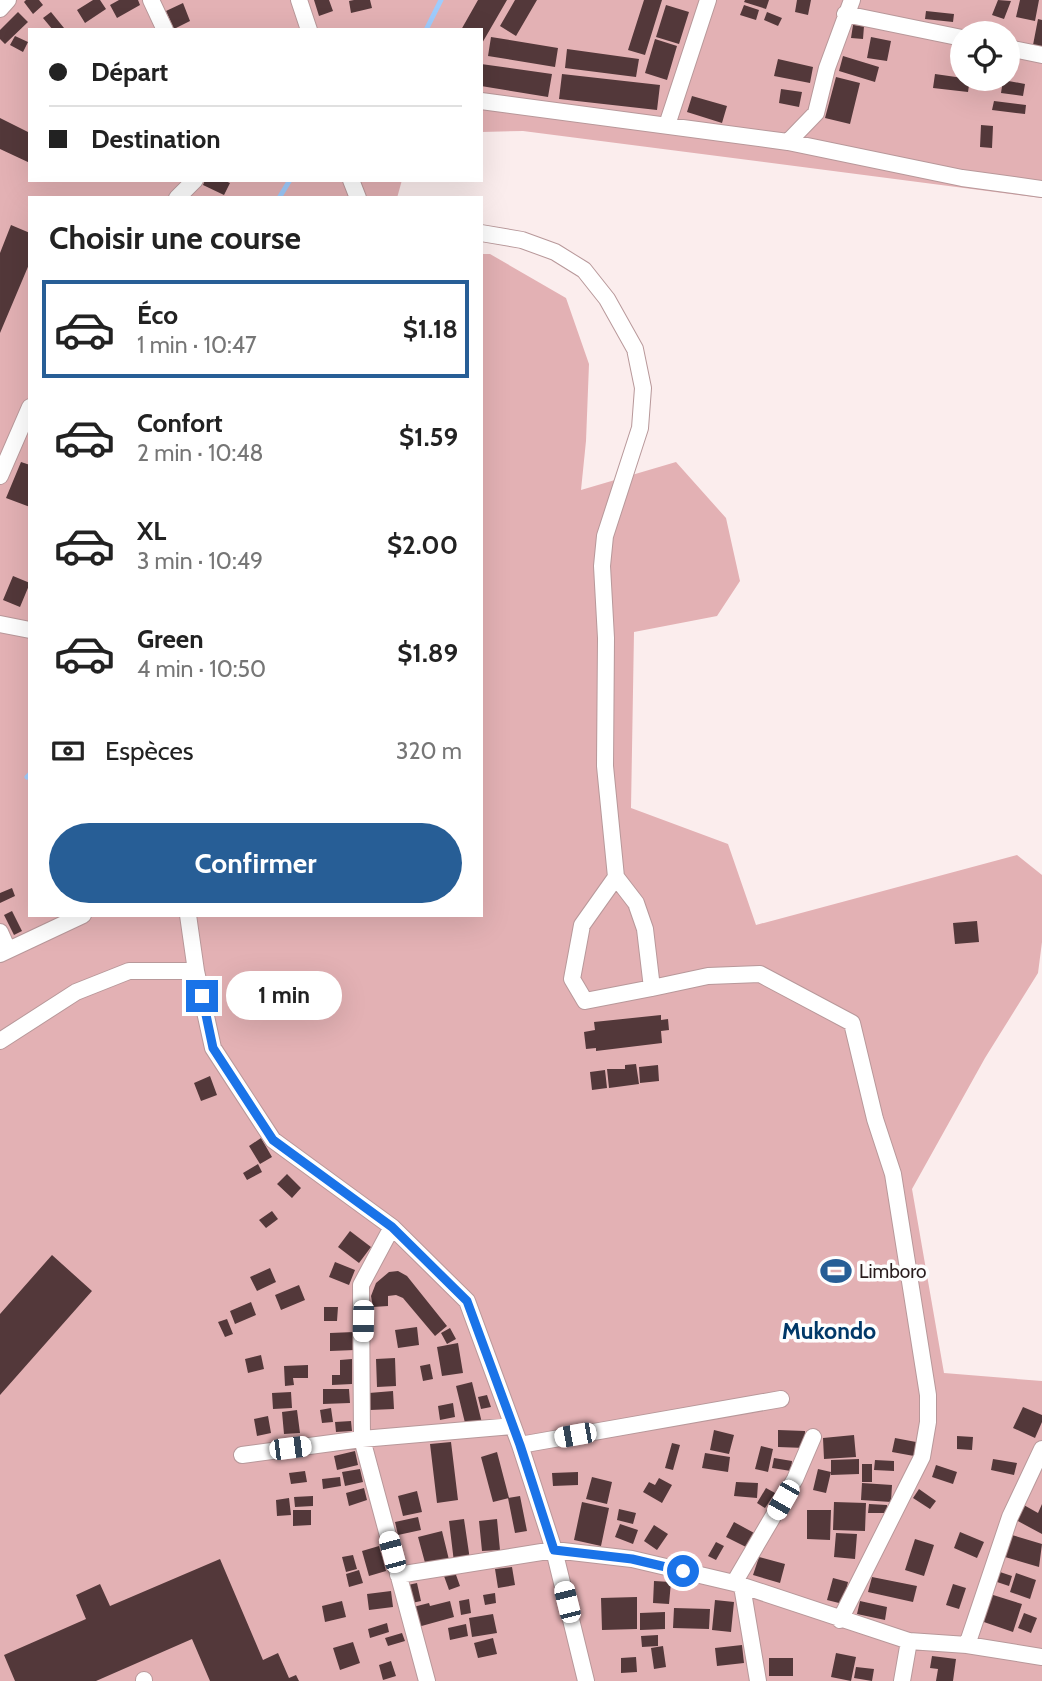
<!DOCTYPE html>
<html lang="fr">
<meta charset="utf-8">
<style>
body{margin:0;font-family:Cabin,sans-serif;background:#f2f2f2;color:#222;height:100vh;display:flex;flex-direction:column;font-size:26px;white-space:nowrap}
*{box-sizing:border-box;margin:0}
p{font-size:23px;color:#767676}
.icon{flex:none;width:38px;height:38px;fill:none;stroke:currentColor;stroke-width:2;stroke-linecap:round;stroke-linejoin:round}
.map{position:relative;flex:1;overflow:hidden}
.drawer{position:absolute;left:28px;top:196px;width:455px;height:721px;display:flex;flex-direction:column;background:#fff;border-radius:0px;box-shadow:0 7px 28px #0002}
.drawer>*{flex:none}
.hud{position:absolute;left:28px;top:28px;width:455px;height:154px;border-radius:0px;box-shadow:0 7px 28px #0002;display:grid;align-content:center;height:154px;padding:0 21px;background:#fff}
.buttons{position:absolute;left:950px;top:21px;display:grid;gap:14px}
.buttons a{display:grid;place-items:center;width:70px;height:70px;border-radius:50%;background:#fff;box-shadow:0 7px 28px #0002;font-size:35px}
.end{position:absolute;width:32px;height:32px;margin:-16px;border:9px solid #1a73e8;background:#fff;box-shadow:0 0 0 4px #fff}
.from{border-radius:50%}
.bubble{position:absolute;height:49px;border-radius:24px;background:#fff;box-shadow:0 7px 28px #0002;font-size:23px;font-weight:700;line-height:49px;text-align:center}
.car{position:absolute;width:21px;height:42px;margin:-21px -10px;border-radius:9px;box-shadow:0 0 5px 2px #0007;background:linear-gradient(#fff 24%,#345 0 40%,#fff 0 76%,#345 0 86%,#fff 0)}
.hud b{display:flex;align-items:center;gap:24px;height:66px;font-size:26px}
.hud b+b{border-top:2px solid #e0e0e0}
.hud i{width:18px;height:18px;background:#222}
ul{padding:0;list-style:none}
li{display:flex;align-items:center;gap:21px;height:98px;margin:0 14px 10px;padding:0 7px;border:4px solid transparent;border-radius:0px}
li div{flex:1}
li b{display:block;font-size:26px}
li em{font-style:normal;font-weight:700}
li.on{border-color:#275e96}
li>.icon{width:63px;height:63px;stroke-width:1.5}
h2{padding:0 21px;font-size:32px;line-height:84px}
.pay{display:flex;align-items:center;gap:18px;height:77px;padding:0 21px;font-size:26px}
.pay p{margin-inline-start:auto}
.cta{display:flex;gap:14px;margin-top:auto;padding:14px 21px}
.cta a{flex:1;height:80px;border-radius:42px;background:#275e96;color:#fff;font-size:28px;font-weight:700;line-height:80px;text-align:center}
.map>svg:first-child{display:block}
</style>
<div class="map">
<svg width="1042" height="1681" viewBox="0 0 1042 1681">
<rect width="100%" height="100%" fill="#fbeded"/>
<path fill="#e3b1b4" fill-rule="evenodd" d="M0 0H1042V198L523 131 481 132V30H30V180H402L397 198H30V915H481V254H490L566 298 589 364 586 441 581 490 676 462 726 518 740 581 717 616 634 632 631 808 728 844 756 925 1017 855 1042 875V942L1038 973 985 1058 912 1189 944 1373 1042 1381V1681H0ZM962 33H1008V79H962Z"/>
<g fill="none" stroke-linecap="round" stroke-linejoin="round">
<path stroke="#9fccfd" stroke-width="5" d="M426 30 441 0
M279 198 290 180
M27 777 30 774"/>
</g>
<path fill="#53383a" d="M26 0H39L43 5 33 14 24 2Z
M93 0H100L106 9 85 23 77 10Z
M119 0H138L140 5 117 18 110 5Z
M314 0H329L333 11 319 16Z
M354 0H370L372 8 351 13 349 1Z
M478 0H507L481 45V30H461Z
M515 0H537L516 36 500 26Z
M644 0H662L645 55 628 50Z
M745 0H769L766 9 744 2Z
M797 0H811L808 15 795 12Z
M998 0 1011 1 1004 19 992 15Z
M1020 0H1039L1035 21 1016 17Z
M183 3 190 21 174 29 166 11Z
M666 5 689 12 679 44 656 37Z
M744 5 759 10 756 20 740 15Z
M926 11 954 14 953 22 925 19Z
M18 12 28 22 5 44 0 39V30Z
M51 12 64 28 62 30H53L43 18Z
M767 12 782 18 778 26 764 20Z
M1038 19 1042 20V47L1033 45Z
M853 25 864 26 863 39 851 38Z
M15 36 28 42 23 52 10 45Z
M491 37 558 48 555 67 488 56Z
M871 37 891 41 887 61 867 58Z
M655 39 677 46 667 80 645 73Z
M567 49 639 59 636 77 565 68Z
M843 56 879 67 875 82 839 71Z
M778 59 813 67 810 83 774 76Z
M481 64 552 74 548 97 481 86Z
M562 74 660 85 657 110 559 99Z
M935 74 970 79 968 92 933 88Z
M836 77 860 83 850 124 825 118Z
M1003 80 1025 84 1023 96 1001 93Z
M781 89 802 92 799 107 779 103Z
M692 96 727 106 722 123 687 112Z
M994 101 1026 105 1025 114 992 110Z
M0 118 30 133V163L0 149Z
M981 125 993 126 992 148 980 147Z
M205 180H223L230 183 224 195 203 185Z
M11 225 30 233V262L0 333V253Z
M21 462 30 465V507L6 498Z
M13 576 30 583 20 607 3 600Z
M12 888 15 896 0 903V893Z
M12 911 22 931 14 935 4 915Z
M977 921 979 942 955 944 953 923Z
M661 1015V1020L668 1019 669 1030 661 1031 662 1043 596 1051V1048L586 1049 584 1032 595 1030 594 1022Z
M636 1064 639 1084 609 1088 607 1069H625V1065Z
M658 1065 659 1081 640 1083 639 1067Z
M605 1070 607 1088 592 1090 590 1072Z
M210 1076 217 1095 201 1101 194 1083Z
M261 1138 272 1157 260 1164 249 1146Z
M258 1164 262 1172 247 1180 243 1173Z
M287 1174 301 1188 292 1198 277 1184Z
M272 1211 278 1219 266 1228 259 1220Z
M350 1231 371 1247 359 1263 338 1247Z
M52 1255 92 1291 0 1395V1314Z
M335 1262 355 1270 349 1285 329 1277Z
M270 1268 276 1282 257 1291 250 1277Z
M398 1271 407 1276 447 1326 435 1336 403 1298 396 1295 388 1296V1306L373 1307 371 1296 376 1283 389 1272Z
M299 1285 305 1300 281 1310 275 1295Z
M251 1302 256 1315 235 1324 230 1311Z
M324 1307H338L337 1321H324Z
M227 1319 233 1334 225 1337 218 1322Z
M417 1327 419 1345 398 1348 395 1330Z
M450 1328 456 1339 447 1344 441 1333Z
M354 1332 355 1350 330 1351V1333Z
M458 1343 463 1373 442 1376 437 1347Z
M261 1355 264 1369 248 1373 245 1359Z
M395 1358 396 1386 377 1387 376 1359Z
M352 1359V1384L332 1385V1375H340V1360Z
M430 1364 433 1379 423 1381 420 1366Z
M308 1365V1378H293L294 1385 285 1386 284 1366Z
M472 1382 482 1423 466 1427 456 1386Z
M323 1389H349L350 1403 323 1404Z
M393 1391 394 1409 370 1410 369 1393Z
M291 1392 292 1408 273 1409 272 1393Z
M487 1395 491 1407 481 1409 478 1397Z
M453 1403 455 1417 440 1420 438 1406Z
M1023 1407 1042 1415V1422L1035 1438 1013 1428Z
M331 1408 333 1422 322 1423 320 1410Z
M297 1410 300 1433 284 1434 282 1412Z
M268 1416 271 1433 257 1436 254 1419Z
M351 1421 352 1431 336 1432 335 1422Z
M714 1430 734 1435 729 1454 710 1450Z
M778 1430 805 1431V1448L778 1447Z
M854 1435 856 1457 824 1459 823 1438Z
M957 1436 973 1437 972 1450 957 1449Z
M895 1438 916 1442 914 1456 892 1452Z
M451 1442 458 1500 437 1503 430 1444Z
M672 1443 680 1445 673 1470 665 1468Z
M761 1446 773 1449 768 1472 755 1469Z
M355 1451 358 1465 337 1470 334 1456Z
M497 1452 509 1498 493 1502 481 1457Z
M705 1453 730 1457 728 1472 702 1468Z
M774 1458 792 1461 791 1471 772 1468Z
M859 1459V1474L831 1475V1460Z
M993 1459 1017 1463 1014 1475 991 1470Z
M875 1460 894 1461V1471L874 1470Z
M862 1464H872V1482H862Z
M936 1465 957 1472 953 1484 932 1477Z
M360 1469 363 1482 345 1486 342 1472Z
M818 1469 831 1472 826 1493 813 1490Z
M305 1471 307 1482 291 1484 289 1473Z
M578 1472V1485L553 1486 552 1473Z
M340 1477 341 1486 323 1489 322 1479Z
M592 1477 612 1482 607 1504 586 1499Z
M659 1478 672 1485 662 1503 643 1492 649 1482 655 1485Z
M736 1482 758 1483 757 1498 734 1496Z
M862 1483 892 1485 891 1502 861 1500Z
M364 1488 367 1500 349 1506 346 1493Z
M766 1488 775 1493 765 1508 757 1503Z
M919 1489 936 1501 930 1509 913 1498Z
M417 1491 422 1512 403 1516 398 1496Z
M313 1496V1506L295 1507 294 1497Z
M520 1496 527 1531 515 1533 508 1498Z
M289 1498 291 1515 277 1516 276 1500Z
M582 1502 609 1508 601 1546 574 1540Z
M834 1502 866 1503 865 1531 833 1530Z
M869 1504 887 1505V1513H868Z
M1022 1504 1038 1513 1042 1504V1534L1014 1519Z
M619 1509 636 1513 633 1524 617 1520Z
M293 1510H311V1525L293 1526Z
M807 1510H831L830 1540 807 1539Z
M418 1517 421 1530 398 1535 395 1522Z
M464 1519 470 1560 454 1562 449 1521Z
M497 1519 500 1550 482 1551 479 1521Z
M734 1522 756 1534 748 1548 726 1537Z
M620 1524 638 1530 633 1544 615 1537Z
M654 1525 668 1534 657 1550 644 1541Z
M442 1531 450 1564 427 1570 418 1537Z
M960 1532 984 1542 977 1558 954 1548Z
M836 1533 857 1534 855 1559 834 1557Z
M1012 1535 1042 1544 1039 1567 1005 1557Z
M915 1539 934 1545 924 1576 905 1570Z
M716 1542 724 1546 716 1560 708 1556Z
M379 1546 386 1571 369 1576 362 1551Z
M353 1555 357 1569 346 1572 342 1557Z
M759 1557 785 1564 780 1583 753 1575Z
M220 1559 263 1660 278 1653 289 1678 296 1675 299 1681H210L192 1639 96 1681H15L4 1655 86 1619 76 1595 100 1584 110 1606Z
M512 1567 515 1585 498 1588 495 1569Z
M359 1570 363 1583 349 1587 346 1574Z
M997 1571 1012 1576 1009 1586 994 1581Z
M455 1572 460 1586 449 1590 444 1576Z
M1016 1573 1036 1580 1030 1599 1010 1592Z
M872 1577 917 1586 913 1602 868 1592Z
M833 1578 848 1582 843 1604 827 1600Z
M654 1581 671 1582 669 1604 653 1603Z
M417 1583 421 1601 412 1603 408 1585Z
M953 1584 966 1588 959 1609 946 1605Z
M391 1591 393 1607 369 1610 367 1594Z
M495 1593 496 1603 485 1605 483 1595Z
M990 1594 1022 1604 1013 1632 981 1621Z
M637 1597V1629L602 1630 601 1598Z
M469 1599 471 1613 461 1615 459 1601Z
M715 1600 734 1602 731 1632 712 1630Z
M342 1601 346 1617 325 1622 322 1606Z
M450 1601 454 1617 418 1627 413 1607 429 1603 430 1606Z
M860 1601 887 1607 885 1620 857 1614Z
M674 1608 710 1609 709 1629 673 1628Z
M665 1612V1629L640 1630V1613Z
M1024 1613 1037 1618 1031 1633 1018 1628Z
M493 1614 497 1633 472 1637 469 1618Z
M387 1623 389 1632 370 1638 368 1629Z
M466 1624 468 1636 450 1640 448 1628Z
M402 1633 405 1641 388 1646 385 1638Z
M658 1635V1646L642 1647 641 1636Z
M493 1638 497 1654 478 1658 474 1643Z
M353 1642 360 1663 340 1670 333 1648Z
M742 1645 744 1663 717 1666 715 1648Z
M663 1646 666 1667 654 1669 651 1648Z
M836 1653 856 1657 851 1681 831 1677Z
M932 1656 956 1659 953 1681H936L938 1669 930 1668Z
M636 1657 637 1672 621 1673V1658Z
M769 1658H793V1676H769Z
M391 1661 396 1676 383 1680 379 1665Z
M856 1667 874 1669 872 1681 854 1678Z"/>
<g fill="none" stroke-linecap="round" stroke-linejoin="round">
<g stroke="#b8989a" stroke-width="18">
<path id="minor" d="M151 0 165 30
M299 0 309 30
M0 9 8 0
M845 14 962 38
M1008 48 1042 55
M481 101 788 142 962 178 1042 189
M667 125 708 0
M788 142 816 113 827 68 852 0
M351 180 358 198
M177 198 195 180
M481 233 522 240 555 252 584 270 607 299 635 349 643 388 640 428 605 536 602 566 606 638 605 766 616 877 636 903 645 929 652 988 708 976 760 974 852 1023 875 1119 893 1174 928 1395V1422L922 1457 840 1620
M0 476 30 407
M0 624 30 630
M616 877 582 925 572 979 585 1001 652 988
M188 915 196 971 213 1048 273 1140 392 1227 467 1301 520 1445 554 1550 586 1681
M0 932 8 950
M0 954 83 915
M0 1041 76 992 129 971H196
M392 1227 361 1285 362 1439 427 1681
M520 1445 781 1399
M242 1455 362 1439 513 1426
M398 1575 554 1550 632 1559 734 1583 909 1641 967 1645 1042 1657
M734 1583 795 1479 813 1437
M742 1586 758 1681
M967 1645 1010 1517 1042 1449
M144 1680V1681
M902 1681 909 1641"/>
</g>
<use href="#minor" stroke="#fff" stroke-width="16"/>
</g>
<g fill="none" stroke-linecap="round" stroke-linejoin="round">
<path stroke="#1a73e8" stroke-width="9" d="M202 996 213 1048 273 1140 392 1227 467 1301 520 1445 554 1550 632 1559 683 1571"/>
</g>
<defs>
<g id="stadium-bare" transform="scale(2.415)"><path d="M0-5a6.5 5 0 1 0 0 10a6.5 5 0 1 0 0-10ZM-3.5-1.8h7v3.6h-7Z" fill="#275e96" stroke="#fefefe" stroke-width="2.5" paint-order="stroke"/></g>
</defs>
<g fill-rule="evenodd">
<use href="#stadium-bare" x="836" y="1271"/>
</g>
<g text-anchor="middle" stroke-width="7" stroke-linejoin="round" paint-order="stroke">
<g font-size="19" fill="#291c1d" stroke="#fefefe" text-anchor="start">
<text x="859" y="1278">Limboro</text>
</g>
<g font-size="23" font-weight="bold" fill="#003868" stroke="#fefefe">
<text x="829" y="1339">Mukondo</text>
</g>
</g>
</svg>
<div class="buttons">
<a><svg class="icon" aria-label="locate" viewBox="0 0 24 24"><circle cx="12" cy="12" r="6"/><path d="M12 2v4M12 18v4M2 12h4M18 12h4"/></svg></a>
</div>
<i class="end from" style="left:683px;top:1571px"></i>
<i class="end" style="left:202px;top:996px"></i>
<div class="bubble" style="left:226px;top:971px;width:116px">1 min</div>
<i class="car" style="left:363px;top:1321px;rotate:181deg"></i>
<i class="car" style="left:575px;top:1435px;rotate:260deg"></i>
<i class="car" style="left:290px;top:1448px;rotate:83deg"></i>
<i class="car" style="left:783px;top:1500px;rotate:210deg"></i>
<i class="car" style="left:392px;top:1552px;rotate:345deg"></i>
<i class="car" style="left:567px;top:1602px;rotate:346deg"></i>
<div class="hud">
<b><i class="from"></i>Départ</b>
<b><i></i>Destination</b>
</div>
<section class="drawer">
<h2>Choisir une course</h2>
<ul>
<li class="on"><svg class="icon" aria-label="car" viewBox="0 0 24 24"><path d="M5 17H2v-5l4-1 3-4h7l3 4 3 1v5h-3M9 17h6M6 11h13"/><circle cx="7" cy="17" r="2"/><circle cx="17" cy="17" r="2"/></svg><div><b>Éco</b><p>1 min · 10:47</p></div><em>$1.18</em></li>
<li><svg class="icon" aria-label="car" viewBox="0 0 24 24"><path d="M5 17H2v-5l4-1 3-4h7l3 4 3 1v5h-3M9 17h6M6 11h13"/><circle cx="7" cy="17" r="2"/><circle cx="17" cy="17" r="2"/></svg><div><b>Confort</b><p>2 min · 10:48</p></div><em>$1.59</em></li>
<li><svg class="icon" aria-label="car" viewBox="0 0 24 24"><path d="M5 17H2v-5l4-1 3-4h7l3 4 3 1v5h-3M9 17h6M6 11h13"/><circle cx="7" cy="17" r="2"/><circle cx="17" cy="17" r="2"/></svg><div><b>XL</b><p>3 min · 10:49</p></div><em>$2.00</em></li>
<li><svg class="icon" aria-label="car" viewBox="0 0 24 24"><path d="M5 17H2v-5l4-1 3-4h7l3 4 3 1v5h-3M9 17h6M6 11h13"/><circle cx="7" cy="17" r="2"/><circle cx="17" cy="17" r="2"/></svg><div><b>Green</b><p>4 min · 10:50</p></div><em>$1.89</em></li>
</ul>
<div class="pay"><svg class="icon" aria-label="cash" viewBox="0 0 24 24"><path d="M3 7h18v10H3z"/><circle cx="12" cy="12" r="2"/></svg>Espèces<p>320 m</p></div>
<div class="cta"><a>Confirmer</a></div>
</section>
</div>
